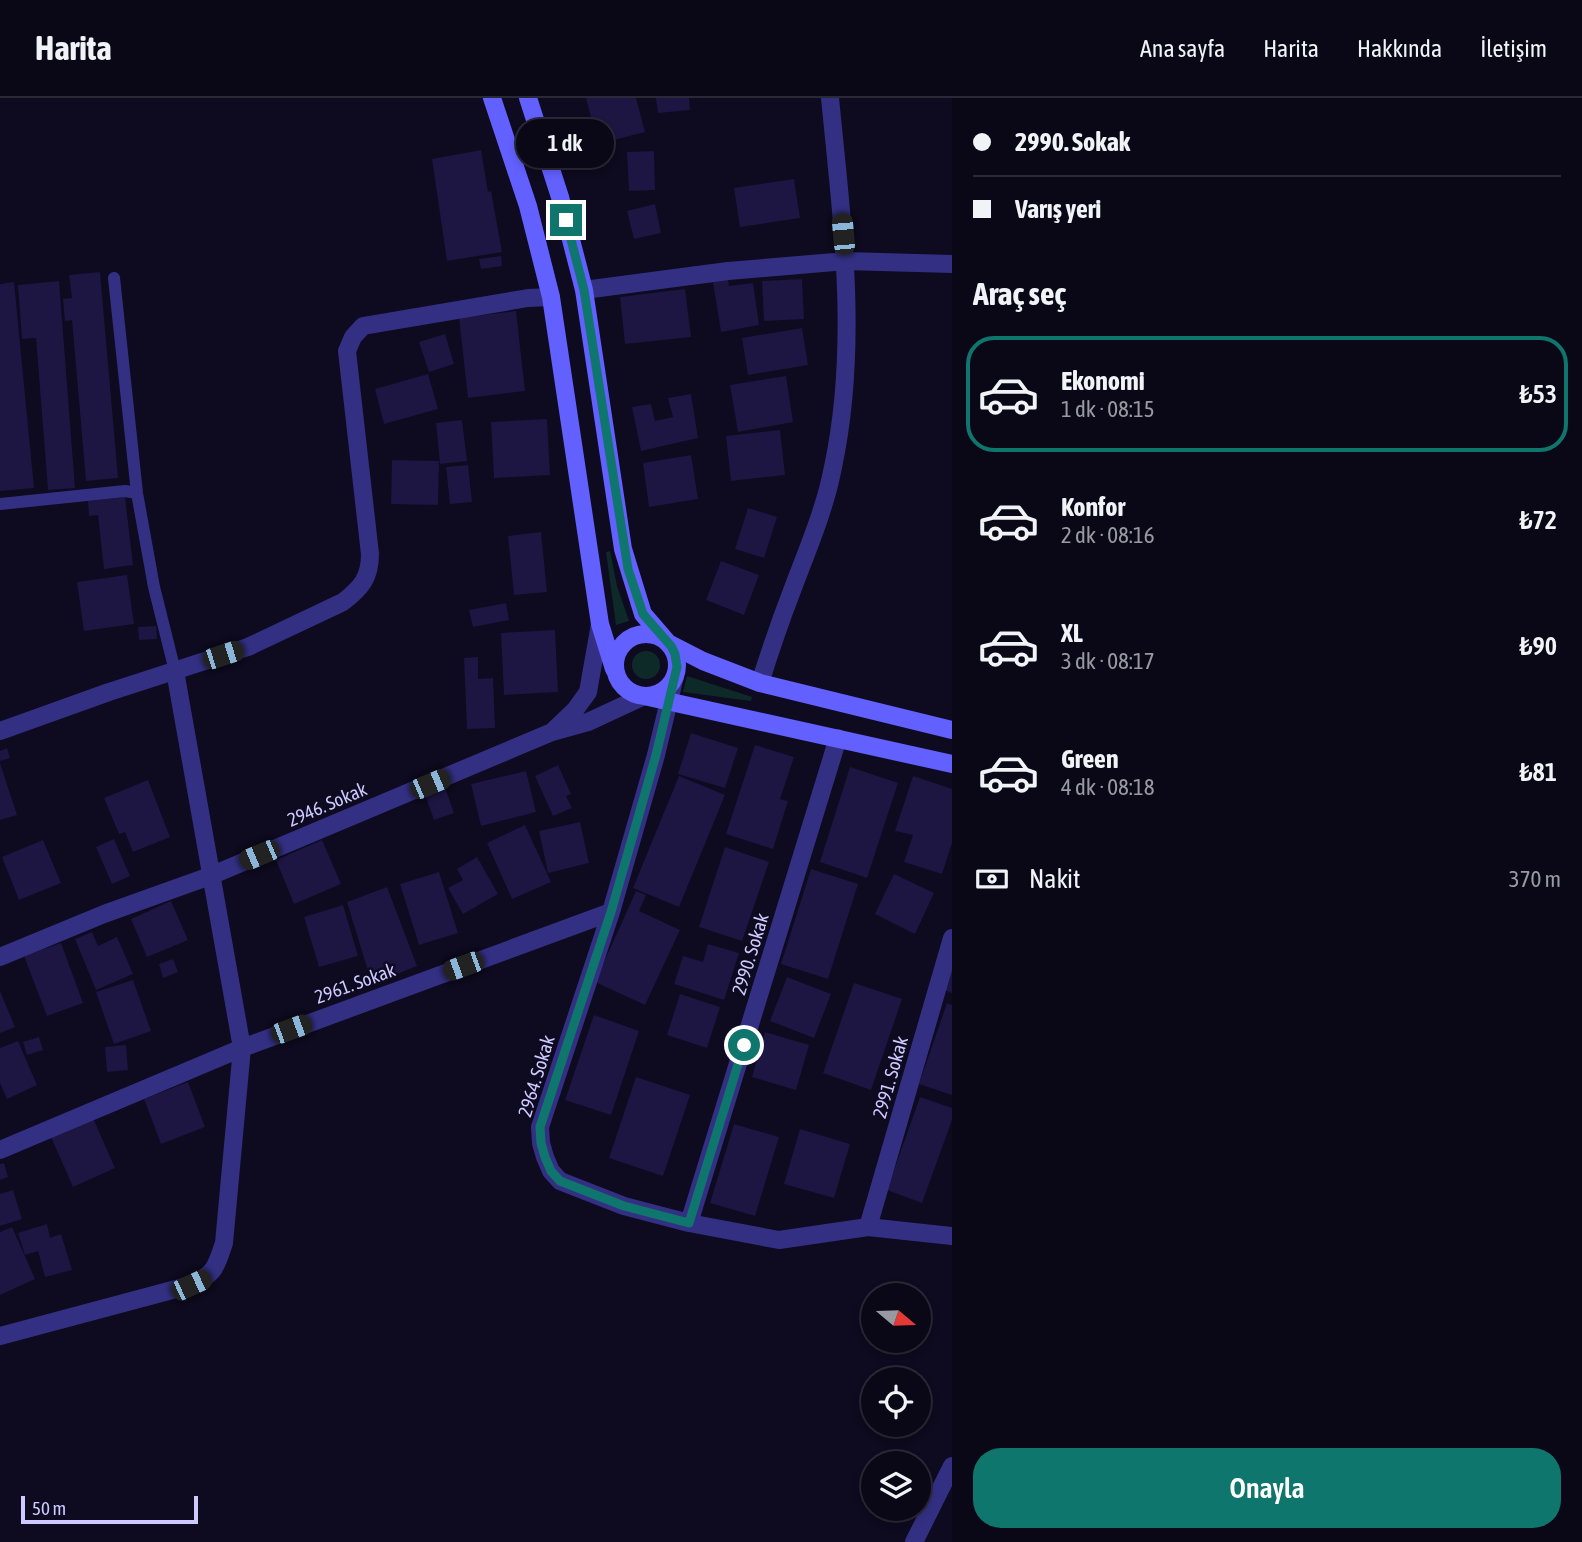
<!DOCTYPE html>
<html lang="tr">
<meta charset="utf-8">
<style>
body{margin:0;font-family:"Asap Condensed",sans-serif;background:#181624;color:#f1f3f6;height:100vh;display:flex;flex-direction:column;font-size:26px;white-space:nowrap}
*{box-sizing:border-box;margin:0}
p{font-size:23px;color:#999aa1}
.icon{flex:none;width:38px;height:38px;fill:none;stroke:currentColor;stroke-width:2;stroke-linecap:round;stroke-linejoin:round}
.map{position:relative;flex:1;overflow:hidden}
.panel{display:flex;flex-direction:column;background:#0a0817;width:630px}
.panel>*{flex:none}
.hud{display:grid;align-content:center;height:154px;padding:0 21px;background:#0a0817}
.needle{width:46px;rotate:109deg}
.controls{position:absolute;left:861px;top:1185px;display:grid;gap:14px}
.controls a{display:grid;place-items:center;width:70px;height:70px;border-radius:50%;background:#0a0817;box-shadow:0 4px 10px #0003,0 0 0 2px #2a2936;font-size:35px}
.scale{position:absolute;left:21px;bottom:18px;width:177px;box-sizing:border-box;padding-left:7px;border:4px solid #cec9ff;border-top:0;font-size:19px;line-height:24px;white-space:nowrap;color:#cec9ff;-webkit-text-stroke:5px #0e0a1f;paint-order:stroke}
.end{position:absolute;width:32px;height:32px;margin:-16px;border:9px solid #0f766e;background:#fff;box-shadow:0 0 0 4px #fff}
.from{border-radius:50%}
.bubble{position:absolute;height:49px;border-radius:24px;background:#0a0817;box-shadow:0 4px 10px #0003,0 0 0 2px #2a2936;font-size:23px;font-weight:600;line-height:49px;text-align:center}
.car{position:absolute;width:21px;height:42px;margin:-21px -10px;border-radius:9px;box-shadow:0 0 5px 2px #0007;background:linear-gradient(#222 24%,#8ab4d8 0 40%,#222 0 76%,#8ab4d8 0 86%,#222 0)}
.hud b{display:flex;align-items:center;gap:24px;height:66px;font-size:26px}
.hud b+b{border-top:2px solid #2a2936}
.hud i{width:18px;height:18px;background:#f1f3f6}
ul{padding:0;list-style:none}
li{display:flex;align-items:center;gap:21px;height:116px;margin:0 14px 10px;padding:0 7px;border:4px solid transparent;border-radius:28px}
li div{flex:1}
li b{display:block;font-size:26px}
li em{font-style:normal;font-weight:600}
li.on{border-color:#0f766e}
li>.icon{width:63px;height:63px;stroke-width:1.5}
h2{padding:0 21px;font-size:32px;line-height:84px}
.pay{display:flex;align-items:center;gap:18px;height:77px;padding:0 21px;font-size:26px}
.pay p{margin-inline-start:auto}
.button{display:flex;gap:14px;margin-top:auto;padding:14px 21px}
.button a{flex:1;height:80px;border-radius:28px;background:#0f766e;color:#fff;font-size:28px;font-weight:600;line-height:80px;text-align:center}
header{display:flex;align-items:center;gap:42px;box-sizing:border-box;height:98px;padding:0 35px;background:#0a0817;border-bottom:2px solid #2a2936}
header strong{font-size:33px}
nav{display:flex;gap:38px;margin-inline-start:auto;font-size:24px}
main{display:flex;flex:1;min-height:0}
.map>svg:first-child{display:block}
</style>
<header>
<strong>Harita</strong>
<nav><a>Ana sayfa</a><a>Harita</a><a>Hakkında</a><a>İletişim</a></nav>
</header>
<main>
<div class="map">
<svg width="952" height="1444" viewBox="0 0 952 1444">
<rect width="100%" height="100%" fill="#0e0a1f"/>
<path fill="#0d2a29" d="M610 453 617 488 629 523 616 527 606 454Z
M632 567a14 14 0 1 1 28 0a14 14 0 1 1-28 0Z
M687 578 752 599 751 603 683 594Z"/>
<path fill="#1d1542" d="M586 0H636L645 34 598 46Z
M656 0H689L690 12 658 15Z
M481 52 488 94 491 93 502 154 447 163 432 61Z
M654 53 655 92 629 93 627 54Z
M794 81 800 120 740 129 734 90Z
M655 106 661 135 634 141 627 113Z
M501 158 502 168 481 171 479 161Z
M100 174 118 380 86 383 72 222 65 223 63 201 72 200 69 177Z
M727 176 729 188 753 185 759 227 721 234 712 178Z
M802 181 804 221 764 223 762 183Z
M59 183 75 390 48 392 36 240 22 241 18 187Z
M14 184 34 390 0 393V186Z
M685 191 691 239 625 246 620 199Z
M516 213 525 293 468 300 459 220Z
M802 230 808 267 748 277 742 240Z
M445 236 454 266 429 274 419 244Z
M428 276 438 311 384 326 375 291Z
M786 278 793 324 738 334 730 287Z
M691 296 698 340 641 353 632 309 651 306 655 323 673 319 668 300Z
M547 321 550 377 494 380 491 324Z
M462 322 467 363 440 366 436 325Z
M780 332 785 377 731 383 726 338Z
M691 357 698 401 649 409 643 365Z
M392 362 439 363 438 407 391 406Z
M468 367 472 404 450 406 446 369Z
M125 399 133 467 104 471 98 417 89 418 88 403Z
M748 410 777 419 764 460 735 451Z
M541 434 547 494 514 497 508 438Z
M721 463 759 477 744 517 706 502Z
M127 477 134 526 84 533 77 484Z
M506 505 509 522 473 529 469 512Z
M156 528 157 541 139 542 138 529Z
M555 532 558 594 504 597 501 535Z
M478 559V581L493 580 495 630 467 631 464 560Z
M691 635 738 650 725 690 678 676Z
M755 647 794 659 780 701 788 703 773 751 726 736Z
M7 650 10 660 0 663V653Z
M0 665 17 717 0 722Z
M558 667 571 696 566 698 572 710 553 718 535 678Z
M850 669 898 685 867 780 820 764Z
M526 673 536 714 481 728 471 686Z
M679 678 725 697 679 809 633 790Z
M913 678 952 691V745L942 776 904 764 913 737 895 733Z
M148 682 170 739 133 754 125 734 119 736 104 700Z
M444 687 454 715 434 722 424 694Z
M580 724 589 765 548 775 539 733Z
M525 727 551 784 512 801 487 745Z
M114 741 130 778 112 786 96 749Z
M43 742 61 785 19 802 2 759Z
M322 742 341 786 294 806 276 762Z
M725 749 769 764 742 843 699 829Z
M477 759 498 796 463 816 448 790 463 782 457 771Z
M811 771 858 786 828 881 781 866Z
M439 774 458 835 419 847 400 786Z
M894 776 934 795 915 836 875 816Z
M387 789 417 868 372 886 347 804Z
M636 793 646 797 639 813 680 832 645 907 595 884Z
M171 803 188 842 147 859 131 821Z
M343 807 358 858 319 869 304 819Z
M92 834 98 848 117 839 133 876 96 892 75 841Z
M61 845 83 905 47 918 24 858Z
M708 846 739 855 724 902 674 886 683 858 703 864Z
M173 861 178 874 163 880 159 866Z
M952 871V895L944 892Z
M787 879 831 896 814 940 770 923Z
M133 882 151 933 114 946 96 894Z
M854 885 902 901 871 992 823 975Z
M0 893 15 929 0 935Z
M680 896 720 909 707 950 667 937Z
M947 905 952 907V997L919 986Z
M594 917 639 933 611 1017 565 1002Z
M765 934 809 947 796 992 752 979Z
M39 939 43 952 27 957 23 944Z
M18 943 37 987 7 1001 0 985V950Z
M126 947 128 972 107 974 105 949Z
M636 979 690 997 663 1078 609 1060Z
M188 984 205 1029 161 1046 144 1001Z
M920 999 952 1010V1022L922 1105 887 1092Z
M93 1020 115 1070 73 1089 51 1039Z
M734 1026 779 1039 755 1118 710 1105Z
M800 1031 850 1046 834 1100 784 1086Z
M4 1065 8 1079 0 1082V1066Z
M13 1092 22 1121 0 1128V1096Z
M47 1126 50 1140 61 1136 72 1172 45 1179 38 1153 25 1157 18 1135Z
M12 1129 35 1181 0 1197V1134Z"/>
<g fill="none" stroke-linecap="round" stroke-linejoin="round">
<path stroke="#333083" stroke-width="12" d="M114 180 137 395 154 489 175 573
M0 406 125 393 137 395"/>
<path stroke="#333083" stroke-width="18" d="M584 192 728 173 846 163 952 166
M675 578 656 657 611 814 540 1029 541 1045 545 1059 551 1073 560 1083 624 1108 689 1125 779 1142 868 1129 952 1138
M760 585C770 553 781 521 793 490 808 450 825 411 833 369 859 247 842 123 830 0
M554 632 575 612 588 594 600 526
M0 633 109 594 248 549 343 504C361 490 370 480 370 456L347 253 353 239 363 228 528 200 551 199
M0 859 104 816 210 778 552 634 588 624 644 598
M0 1052 242 950 611 814
M689 1125 838 640
M868 1129 952 840
M0 1238 191 1187C215 1176 216 1169 224 1145L242 950 175 573"/>
<path stroke="#333083" stroke-width="18" d="M914 1444 952 1368"/>
<path stroke="#6260ff" stroke-width="18" d="M492 0 528 108 551 199 600 526 614 571
M528 0 560 99 584 192 623 451 643 516 668 545 703 563 760 585 952 632
M615 567a31 31 0 1 1 62 0a31 31 0 1 1-62 0Z
M644 598 952 666"/>
</g>
<g fill="none" stroke-linecap="round" stroke-linejoin="round">
<path stroke="#0f766e" stroke-width="9" d="M566 122 584 192 628 471 643 516 671 548 675 556 677 569 656 657 611 814 540 1029 541 1045 545 1059 551 1073 560 1083 624 1108 689 1125 744 947"/>
</g>
<g text-anchor="middle" stroke-width="5" stroke-linejoin="round" paint-order="stroke">
<g font-size="19" fill="#cec9ff" stroke="#0e0a1f">
<text transform="translate(327 706) rotate(-23)" y="7">2946. Sokak</text>
<text transform="translate(750 856) rotate(-73)" y="7">2990. Sokak</text>
<text transform="translate(355 885) rotate(-20)" y="7">2961. Sokak</text>
<text transform="translate(536 978) rotate(-73)" y="7">2964. Sokak</text>
<text transform="translate(890 979) rotate(-74)" y="7">2991. Sokak</text>
</g>
</g>
</svg>
<div class="controls">
<a><svg class="needle" viewBox="-14 -14 28 28"><path d="M0-13l5 13h-10z" fill="#e53935"/><path d="M0 13l5-13h-10z" fill="#999aa1"/></svg></a>
<a><svg class="icon" aria-label="locate" viewBox="0 0 24 24"><circle cx="12" cy="12" r="6"/><path d="M12 2v4M12 18v4M2 12h4M18 12h4"/></svg></a>
<a><svg class="icon" aria-label="layers" viewBox="0 0 24 24"><path d="M12 4l9 5-9 5-9-5zM3 14l9 5 9-5"/></svg></a>
</div>
<div class="scale">50 m</div>
<i class="end from" style="left:744px;top:947px"></i>
<i class="end" style="left:566px;top:122px"></i>
<div class="bubble" style="left:516px;top:21px;width:98px">1 dk</div>
<i class="car" style="left:843px;top:136px;rotate:355deg"></i>
<i class="car" style="left:223px;top:557px;rotate:72deg"></i>
<i class="car" style="left:430px;top:686px;rotate:67deg"></i>
<i class="car" style="left:259px;top:757px;rotate:247deg"></i>
<i class="car" style="left:463px;top:868px;rotate:250deg"></i>
<i class="car" style="left:291px;top:931px;rotate:70deg"></i>
<i class="car" style="left:191px;top:1187px;rotate:65deg"></i>
</div>
<section class="panel">
<div class="hud">
<b><i class="from"></i>2990. Sokak</b>
<b><i></i>Varış yeri</b>
</div>
<h2>Araç seç</h2>
<ul>
<li class="on"><svg class="icon" aria-label="car" viewBox="0 0 24 24"><path d="M5 17H2v-5l4-1 3-4h7l3 4 3 1v5h-3M9 17h6M6 11h13"/><circle cx="7" cy="17" r="2"/><circle cx="17" cy="17" r="2"/></svg><div><b>Ekonomi</b><p>1 dk · 08:15</p></div><em>₺53</em></li>
<li><svg class="icon" aria-label="car" viewBox="0 0 24 24"><path d="M5 17H2v-5l4-1 3-4h7l3 4 3 1v5h-3M9 17h6M6 11h13"/><circle cx="7" cy="17" r="2"/><circle cx="17" cy="17" r="2"/></svg><div><b>Konfor</b><p>2 dk · 08:16</p></div><em>₺72</em></li>
<li><svg class="icon" aria-label="car" viewBox="0 0 24 24"><path d="M5 17H2v-5l4-1 3-4h7l3 4 3 1v5h-3M9 17h6M6 11h13"/><circle cx="7" cy="17" r="2"/><circle cx="17" cy="17" r="2"/></svg><div><b>XL</b><p>3 dk · 08:17</p></div><em>₺90</em></li>
<li><svg class="icon" aria-label="car" viewBox="0 0 24 24"><path d="M5 17H2v-5l4-1 3-4h7l3 4 3 1v5h-3M9 17h6M6 11h13"/><circle cx="7" cy="17" r="2"/><circle cx="17" cy="17" r="2"/></svg><div><b>Green</b><p>4 dk · 08:18</p></div><em>₺81</em></li>
</ul>
<div class="pay"><svg class="icon" aria-label="cash" viewBox="0 0 24 24"><path d="M3 7h18v10H3z"/><circle cx="12" cy="12" r="2"/></svg>Nakit<p>370 m</p></div>
<div class="button"><a>Onayla</a></div>
</section>
</main>
